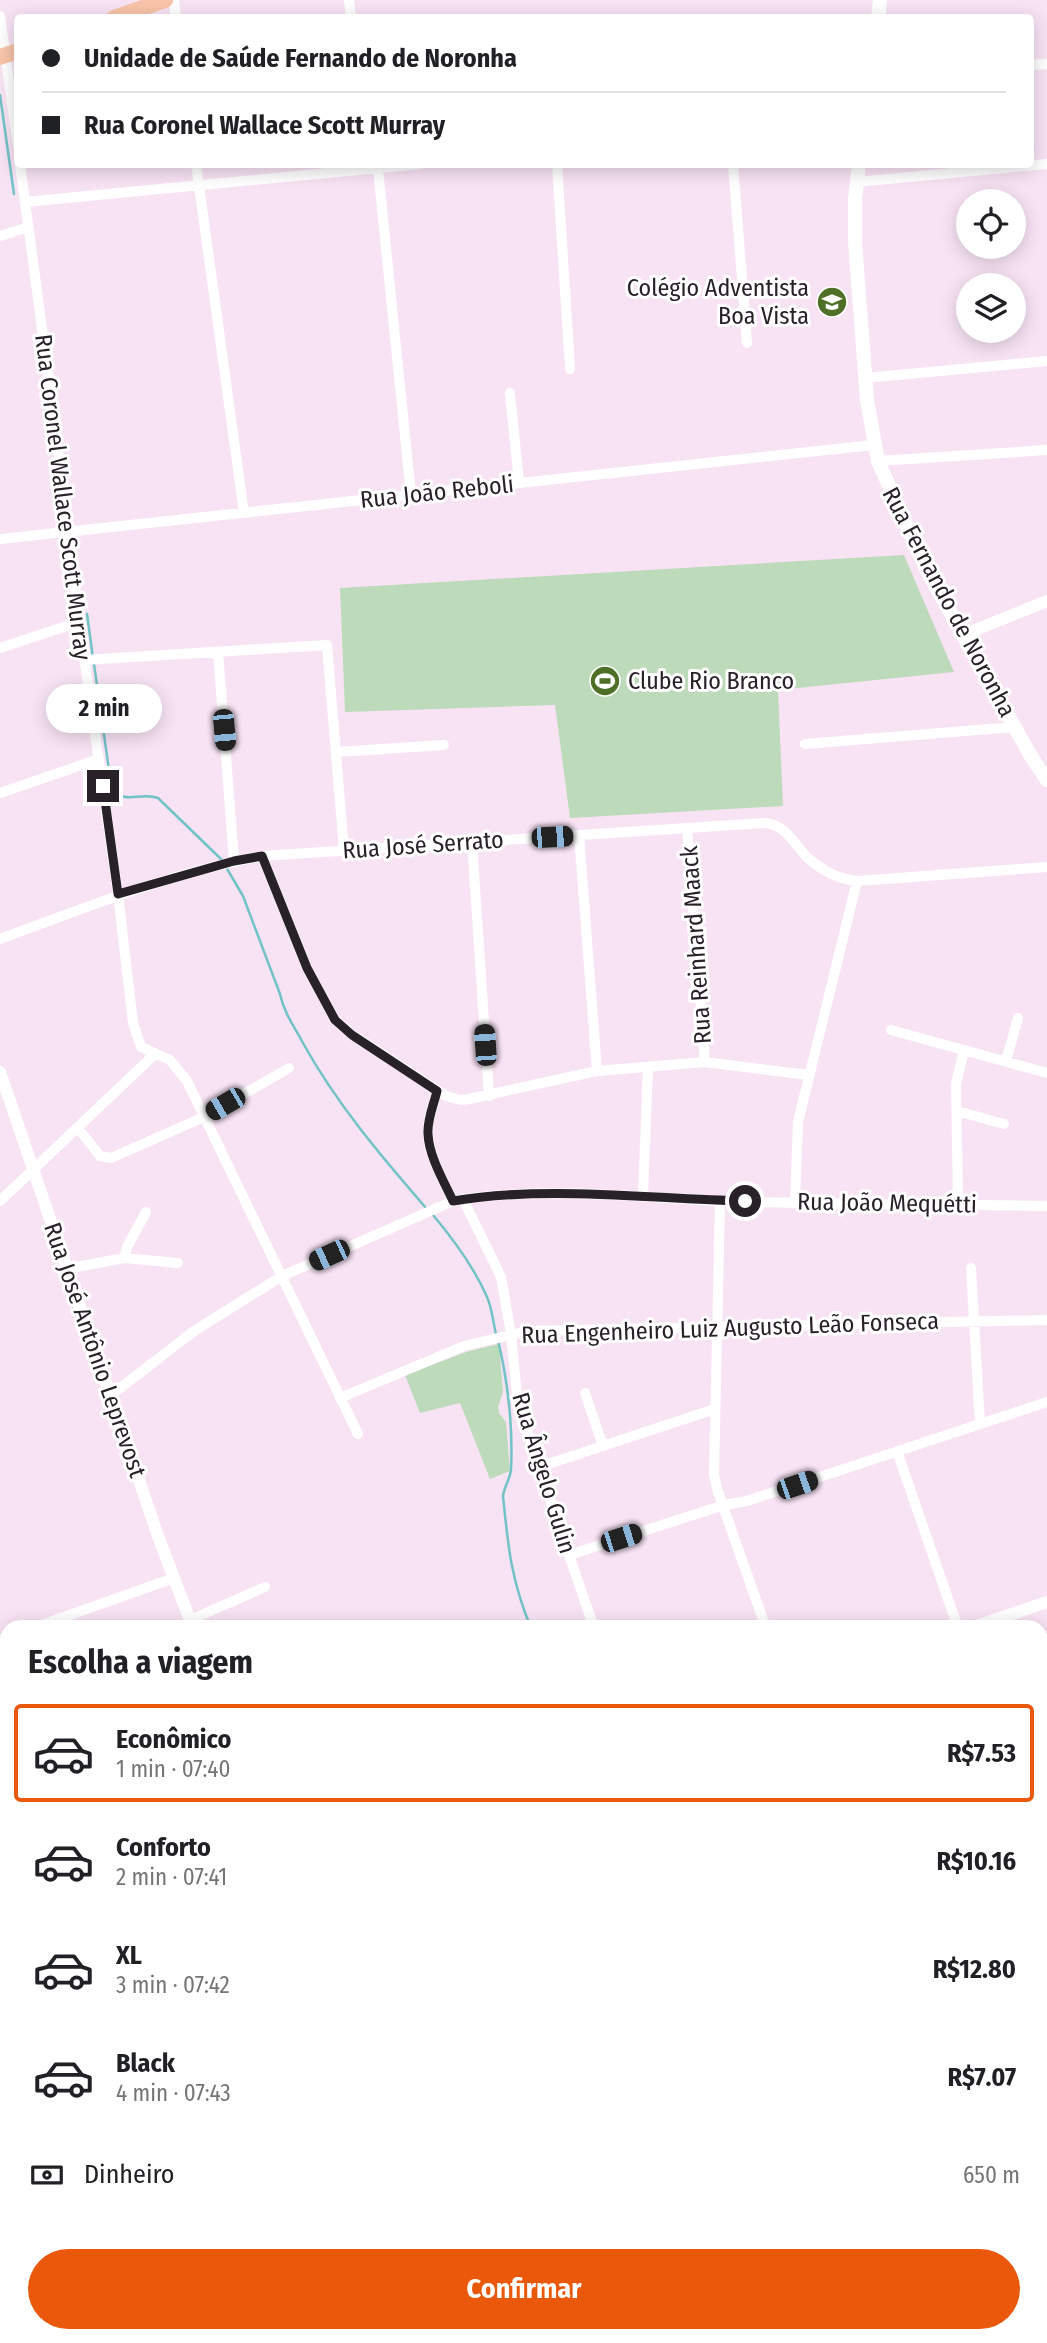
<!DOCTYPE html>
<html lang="pt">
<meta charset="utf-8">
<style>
body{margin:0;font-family:"Fira Sans Condensed",sans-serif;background:#f2f2f2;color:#202124;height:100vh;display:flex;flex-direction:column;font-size:26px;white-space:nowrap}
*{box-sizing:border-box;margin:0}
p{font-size:23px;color:#757577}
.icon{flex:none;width:38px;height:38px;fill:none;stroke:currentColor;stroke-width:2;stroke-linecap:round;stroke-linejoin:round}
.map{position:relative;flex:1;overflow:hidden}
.drawer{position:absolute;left:0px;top:1620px;width:1048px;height:723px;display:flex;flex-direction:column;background:#fff;border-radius:21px 21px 0 0;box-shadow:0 4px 18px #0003}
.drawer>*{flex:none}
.top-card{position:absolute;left:14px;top:14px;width:1020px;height:154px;border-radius:7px;box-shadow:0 4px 18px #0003;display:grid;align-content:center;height:154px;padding:0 28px;background:#fff}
.tools{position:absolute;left:956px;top:189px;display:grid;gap:14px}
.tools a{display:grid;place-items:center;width:70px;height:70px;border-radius:50%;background:#fff;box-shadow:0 4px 18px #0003;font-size:35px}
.end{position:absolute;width:32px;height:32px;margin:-16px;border:9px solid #292128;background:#fff;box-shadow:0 0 0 4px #fff}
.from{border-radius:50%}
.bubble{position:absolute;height:49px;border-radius:24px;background:#fff;box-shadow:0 4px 18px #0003;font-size:23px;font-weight:700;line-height:49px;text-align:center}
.car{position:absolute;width:21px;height:42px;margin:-21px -10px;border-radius:9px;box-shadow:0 0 5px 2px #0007;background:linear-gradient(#222 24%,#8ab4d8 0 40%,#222 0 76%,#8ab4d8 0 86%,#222 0)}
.top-card b{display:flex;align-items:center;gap:24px;height:66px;font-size:26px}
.top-card b+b{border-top:2px solid #e0e0e0}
.top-card i{width:18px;height:18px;background:#202124}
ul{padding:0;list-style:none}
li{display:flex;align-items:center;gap:21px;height:98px;margin:0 14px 10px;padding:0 14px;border:4px solid transparent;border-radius:7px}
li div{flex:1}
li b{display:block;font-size:26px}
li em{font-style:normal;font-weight:700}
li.current{border-color:#ea580c}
li>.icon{width:63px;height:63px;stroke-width:1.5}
h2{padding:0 28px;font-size:32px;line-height:84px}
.pay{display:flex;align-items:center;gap:18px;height:77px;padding:0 28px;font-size:26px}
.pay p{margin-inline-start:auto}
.button{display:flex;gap:14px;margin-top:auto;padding:14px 28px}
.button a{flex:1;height:80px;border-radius:42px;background:#ea580c;color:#fff;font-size:28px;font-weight:700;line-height:80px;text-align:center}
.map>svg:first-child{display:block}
</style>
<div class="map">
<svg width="1047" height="2343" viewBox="0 0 1047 2343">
<rect width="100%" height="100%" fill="#f8e3f5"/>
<path fill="#bddaba" d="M904 555 954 672 778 690 783 806 570 818 555 705 345 712 340 588Z
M499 1344 503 1392 498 1407 499 1413 506 1422 510 1471 490 1479 460 1403 420 1413 405 1375 469 1351Z"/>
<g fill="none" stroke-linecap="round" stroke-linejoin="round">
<path stroke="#71c3c6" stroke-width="2.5" d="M0 95 14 194
M87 614 93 658
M94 664 111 784C123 808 138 791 158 798L223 861
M226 867 243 896 280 994C284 1013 294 1026 303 1043 336 1103 381 1156 426 1208
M433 1215C454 1240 474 1267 487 1297 492 1308 493 1322 496 1334
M498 1340C508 1382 513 1427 511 1470 510 1479 504 1487 503 1496 508 1546 511 1580 531 1628
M745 2343 746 2336"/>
<path stroke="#fff" stroke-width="10" d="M174 0 176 18
M349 0 351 18
M0 16 18 146
M1031 65 1047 64
M20 164 69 531 79 622 118 894 133 1023 141 1047 170 1060 187 1081 358 1434
M196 164 244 513
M557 164 570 369
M733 164 747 343
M378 169 411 495
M856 182 1047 164
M25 202 421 164
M0 236 28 227
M865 378 1047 361
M510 393 519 483
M878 461 1047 450
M0 539 873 445
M0 648 79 622
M218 652 234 861
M84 660 327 645 344 850
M805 744 1014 727
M336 752 444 745
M0 793 99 759
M687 828 705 1062
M579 835 597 1071
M472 842 489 1096
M262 856 307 968 335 1020 353 1035 446 1096 461 1100 469 1099 597 1071 705 1062 808 1075
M0 939C86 907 172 873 262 856L765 823C786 825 793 843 807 857 821 870 837 879 857 881L1047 867
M891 1030 1047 1073
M1006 1061 1018 1018
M437 1091C434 1104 427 1119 428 1134 429 1156 443 1180 453 1201
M957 1111 1004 1124
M78 1128 100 1156 111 1158 204 1117 289 1068
M643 1196 648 1067
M463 1199 501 1277 511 1334 518 1405 594 1628
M0 1201 155 1054
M720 1201 714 1475 718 1492 766 1628
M795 1202 798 1122 857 881
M958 1204 956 1084 964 1050
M124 1258 127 1247 146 1212
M971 1268 980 1424
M67 1269 124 1258 178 1263
M585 1393 603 1446
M110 1396 194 1331 282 1276 453 1201C540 1186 630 1197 718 1201 827 1205 937 1204 1047 1206
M340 1398 464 1346 528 1331 1047 1320
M897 1451 958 1628
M539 1467 715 1409
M569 1555 724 1505 747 1501 1047 1402
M190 1620 265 1587
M33 1628 174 1578
M0 1639 7 1637
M0 1649 7 1657
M1041 1766 1047 1765
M1041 1806 1047 1805
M1041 1846 1047 1845
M1041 1889 1047 1888
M1041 1973 1047 1972
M1041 2067 1047 2084
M0 2133 7 2153
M0 2165 7 2163
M1041 2292 1047 2290
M738 2336 739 2343
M1010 2336 1012 2343
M889 2343 909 2336"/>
<path stroke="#fff" stroke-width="12" d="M963 635 1047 601
M0 1072 158 1536 193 1628
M971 1628 1047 1602
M0 1957 7 1955"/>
<path stroke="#fff" stroke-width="14" d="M878 18 880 0
M859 164 855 199V242L867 400 878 461 927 571 1032 758 1047 780"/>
<path stroke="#f8c4a9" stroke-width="16" d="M114 18 165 0
M0 57 18 51"/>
</g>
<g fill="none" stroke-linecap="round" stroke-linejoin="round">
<path stroke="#292128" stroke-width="9" d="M103 786 118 894 234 861 262 856 307 968 335 1020 352 1035 437 1091C434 1104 427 1119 428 1134 429 1156 443 1180 453 1201 549 1185 648 1199 745 1201"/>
</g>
<defs>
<g id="school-disc" transform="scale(1.575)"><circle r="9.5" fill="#4e6f26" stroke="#fff"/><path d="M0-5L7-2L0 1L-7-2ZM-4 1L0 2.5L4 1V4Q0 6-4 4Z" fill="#fff"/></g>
<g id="stadium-disc" transform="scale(1.575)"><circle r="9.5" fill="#4e6f26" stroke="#fff"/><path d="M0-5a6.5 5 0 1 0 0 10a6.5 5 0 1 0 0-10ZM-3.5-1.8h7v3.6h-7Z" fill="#fff"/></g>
</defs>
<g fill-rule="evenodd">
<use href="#school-disc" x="832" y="302"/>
<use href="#stadium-disc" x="605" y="681"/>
</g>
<g text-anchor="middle" stroke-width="6" stroke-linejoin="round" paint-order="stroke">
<g font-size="24" fill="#292128" stroke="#fff" text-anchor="end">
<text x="809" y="296">Colégio Adventista<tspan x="809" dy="28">Boa Vista</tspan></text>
<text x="628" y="689" text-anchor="start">Clube Rio Branco</text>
</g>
<g font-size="24" fill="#292128" stroke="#fff">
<text transform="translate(437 492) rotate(-6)" y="8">Rua João Reboli</text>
<text transform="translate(63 497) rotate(83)" y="8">Rua Coronel Wallace Scott Murray</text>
<text transform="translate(949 602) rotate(62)" y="8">Rua Fernando de Noronha</text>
<text transform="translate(423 845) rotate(-4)" y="8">Rua José Serrato</text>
<text transform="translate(696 945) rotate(-94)" y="8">Rua Reinhard Maack</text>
<text transform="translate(887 1203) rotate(1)" y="8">Rua João Mequétti</text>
<text transform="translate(730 1328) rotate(-2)" y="8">Rua Engenheiro Luiz Augusto Leão Fonseca</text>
<text transform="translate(95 1350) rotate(71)" y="8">Rua José Antônio Leprevost</text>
<text transform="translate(544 1473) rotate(73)" y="8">Rua Ângelo Gulin</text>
</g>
</g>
</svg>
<div class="tools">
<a><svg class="icon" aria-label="locate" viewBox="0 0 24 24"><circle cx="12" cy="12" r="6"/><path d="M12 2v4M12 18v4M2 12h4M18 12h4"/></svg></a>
<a><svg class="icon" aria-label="layers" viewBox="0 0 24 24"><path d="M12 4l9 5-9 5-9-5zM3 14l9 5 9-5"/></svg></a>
</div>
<i class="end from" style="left:745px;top:1201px"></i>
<i class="end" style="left:103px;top:786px"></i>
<div class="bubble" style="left:46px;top:684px;width:116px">2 min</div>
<i class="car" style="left:224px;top:730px;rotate:175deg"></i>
<i class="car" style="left:552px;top:837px;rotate:87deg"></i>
<i class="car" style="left:485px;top:1045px;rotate:356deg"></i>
<i class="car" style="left:225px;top:1104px;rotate:240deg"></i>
<i class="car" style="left:329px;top:1255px;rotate:245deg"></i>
<i class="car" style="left:797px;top:1485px;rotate:71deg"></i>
<i class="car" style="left:621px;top:1538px;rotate:72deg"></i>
<div class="top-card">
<b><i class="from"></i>Unidade de Saúde Fernando de Noronha</b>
<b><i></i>Rua Coronel Wallace Scott Murray</b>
</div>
<section class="drawer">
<h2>Escolha a viagem</h2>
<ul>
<li class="current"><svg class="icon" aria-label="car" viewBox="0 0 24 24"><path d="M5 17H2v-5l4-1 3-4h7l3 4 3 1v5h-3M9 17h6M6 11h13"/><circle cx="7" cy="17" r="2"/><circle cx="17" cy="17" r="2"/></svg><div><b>Econômico</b><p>1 min · 07:40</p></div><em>R$7.53</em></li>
<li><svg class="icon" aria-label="car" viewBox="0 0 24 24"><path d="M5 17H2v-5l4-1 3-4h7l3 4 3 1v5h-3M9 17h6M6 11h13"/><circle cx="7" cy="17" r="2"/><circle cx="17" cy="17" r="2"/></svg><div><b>Conforto</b><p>2 min · 07:41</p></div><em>R$10.16</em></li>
<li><svg class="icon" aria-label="car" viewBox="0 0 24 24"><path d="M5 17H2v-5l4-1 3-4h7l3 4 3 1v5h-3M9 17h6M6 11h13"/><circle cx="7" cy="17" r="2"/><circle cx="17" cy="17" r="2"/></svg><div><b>XL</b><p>3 min · 07:42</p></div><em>R$12.80</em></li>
<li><svg class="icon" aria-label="car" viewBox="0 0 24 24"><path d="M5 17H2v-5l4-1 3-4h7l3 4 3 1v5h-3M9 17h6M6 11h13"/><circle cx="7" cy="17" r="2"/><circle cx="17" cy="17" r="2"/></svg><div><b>Black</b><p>4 min · 07:43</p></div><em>R$7.07</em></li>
</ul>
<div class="pay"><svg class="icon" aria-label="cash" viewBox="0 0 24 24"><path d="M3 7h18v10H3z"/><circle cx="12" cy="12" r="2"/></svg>Dinheiro<p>650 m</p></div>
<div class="button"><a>Confirmar</a></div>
</section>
</div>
